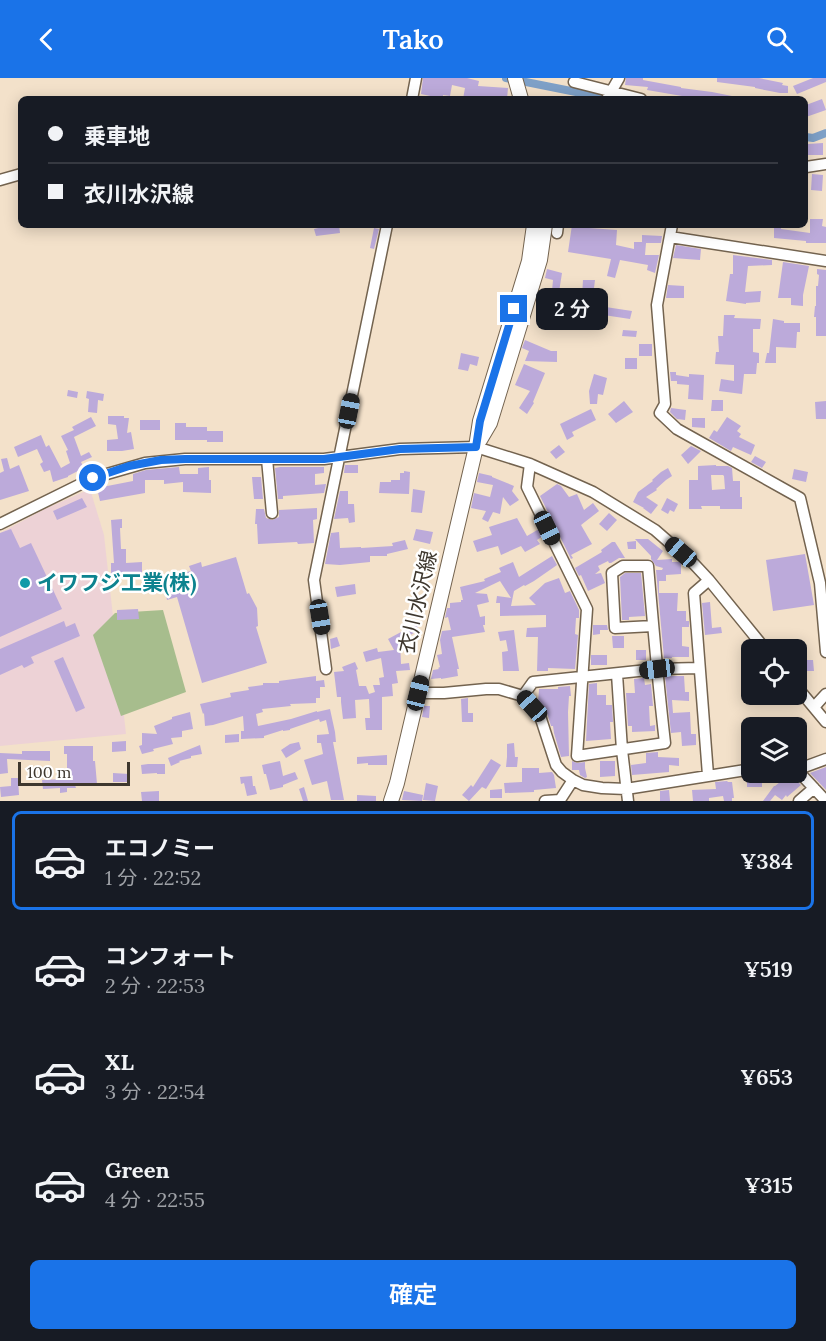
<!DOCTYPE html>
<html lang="ja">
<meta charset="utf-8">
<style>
body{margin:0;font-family:Lora,"Noto Sans JP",serif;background:#20242c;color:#f1f3f6;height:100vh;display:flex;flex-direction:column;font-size:22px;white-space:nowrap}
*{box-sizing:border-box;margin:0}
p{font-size:20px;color:#9ea1a6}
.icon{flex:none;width:33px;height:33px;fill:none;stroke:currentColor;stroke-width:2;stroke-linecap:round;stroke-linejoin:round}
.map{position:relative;height:723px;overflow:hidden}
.panel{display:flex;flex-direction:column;background:#171b24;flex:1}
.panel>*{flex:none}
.guide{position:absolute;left:18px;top:18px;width:790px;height:132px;border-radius:9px;box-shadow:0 3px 15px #0003;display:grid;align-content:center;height:132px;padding:0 30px;background:#171b24}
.buttons{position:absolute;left:741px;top:561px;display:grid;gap:12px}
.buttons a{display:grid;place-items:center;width:66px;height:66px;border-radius:9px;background:#171b24;box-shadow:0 3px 15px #0003;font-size:30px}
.scale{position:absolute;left:18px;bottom:15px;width:112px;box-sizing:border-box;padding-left:6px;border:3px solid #3e372e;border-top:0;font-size:16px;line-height:21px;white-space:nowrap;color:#3e372e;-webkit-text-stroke:4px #fff;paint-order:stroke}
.end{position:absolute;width:27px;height:27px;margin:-14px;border:8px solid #1a73e8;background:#fff;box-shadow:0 0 0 3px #fff}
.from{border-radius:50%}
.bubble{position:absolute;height:42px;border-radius:9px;background:#171b24;box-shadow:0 3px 15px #0003;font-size:20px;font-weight:600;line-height:42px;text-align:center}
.car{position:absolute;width:18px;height:36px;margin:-18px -9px;border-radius:8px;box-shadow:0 0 4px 2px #0007;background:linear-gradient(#222 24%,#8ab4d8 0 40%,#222 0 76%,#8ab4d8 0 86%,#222 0)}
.guide b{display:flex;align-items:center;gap:21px;height:57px;font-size:22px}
.guide b+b{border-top:2px solid #363941}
.guide i{width:15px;height:15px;background:#f1f3f6}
ul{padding:10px 0 0;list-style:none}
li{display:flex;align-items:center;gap:18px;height:99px;margin:0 12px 9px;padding:0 18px;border:3px solid transparent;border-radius:9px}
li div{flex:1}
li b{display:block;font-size:22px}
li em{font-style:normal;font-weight:600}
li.selected{border-color:#1a73e8}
li>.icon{width:54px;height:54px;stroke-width:1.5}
.cta{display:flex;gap:12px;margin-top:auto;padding:12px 30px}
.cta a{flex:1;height:69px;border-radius:9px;background:#1a73e8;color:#fff;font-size:24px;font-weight:600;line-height:69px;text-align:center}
header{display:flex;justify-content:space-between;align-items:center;height:78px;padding:0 30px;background:#1a73e8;color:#fff;font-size:27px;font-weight:600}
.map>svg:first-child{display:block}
</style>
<header><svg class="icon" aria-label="back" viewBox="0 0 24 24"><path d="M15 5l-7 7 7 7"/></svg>Tako<svg class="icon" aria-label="search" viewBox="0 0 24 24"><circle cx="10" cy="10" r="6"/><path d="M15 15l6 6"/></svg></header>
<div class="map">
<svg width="826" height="723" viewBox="0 0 826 723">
<rect width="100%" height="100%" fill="#f3e1ca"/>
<path fill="#edd2d6" d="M90 411 104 457 126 656 0 668V455L45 431Z"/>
<path fill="#a7bd8d" d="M163 532 186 614 121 638 93 557 115 535Z"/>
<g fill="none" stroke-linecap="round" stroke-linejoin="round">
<path stroke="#7ea0c7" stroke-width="8" d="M506 0 611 21
M806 59 813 60 826 55"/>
</g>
<path fill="#bcaada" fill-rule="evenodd" d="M423 0H467L479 3 478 8 508 10 507 21 476 20V21H463L465 10 452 7 450 18 443 17V21H435V19L421 16Z
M626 0H643V2L681 9V10L712 14 732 18V21H700L682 19V18L647 12 648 9 625 7Z
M717 0H759L783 5 782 7 788 8V15H780L755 10V9L717 4Z
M813 0H826V4L797 16 793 8Z
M822 21 826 32 806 39V27Z
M823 65V77H808V66Z
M812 96 823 97 822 113 811 112Z
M810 141H823L822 148 826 149V165H806V163L774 160V147H781V151L810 155Z
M327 147H339L340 155 316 158 314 151 327 148Z
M572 147 589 148V150L617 152 616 167 634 171V164H642V157L662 158 661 165H646L645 177H659L655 195 647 192 648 187 620 182 615 200 607 198 611 181 568 174Z
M374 150 379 151 374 171 370 170Z
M676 167 701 171 700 182 673 180Z
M733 177 772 182V187L748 188 745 214 761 213 760 224 746 225V226L726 223 730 196H733Z
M783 184 809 188 803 217V228L791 227V220H778Z
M547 191 562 195 559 214 552 213 553 202 545 200Z
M817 191 826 192V258H816V239H814L815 228H816V208H818L819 197 817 196Z
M583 202H595L594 210H591V218H582Z
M668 207 684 208V220H666Z
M558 220 575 223 573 234 556 231Z
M539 222 554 225 551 239 536 236Z
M599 228 632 233 630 241 597 236Z
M724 237H735L734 240 761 241 760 251H753V274L759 275V285H757L756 296H744L742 316 719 313 721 301 734 303V287L715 286 716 274H719L718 258H723Z
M773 241 784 243V245H800V254H797L796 270 776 269V285H765L767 275H769Z
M623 252 637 253 636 259 622 258Z
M525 262 551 273H557V284L525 283 529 273 522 270Z
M639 266H652V278H639Z
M461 275 479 279 477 288 470 286 468 293 458 291Z
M625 280H637V291H625Z
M524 286 545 295 533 324 534 325 527 336 519 330 530 313 515 307Z
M670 294H676V297L689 299V296L704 297 703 322 688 321 689 307 677 306V303H671Z
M594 296 607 300 603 317 598 316 597 326H590L589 313Z
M68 312 78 314 77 320 67 318Z
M87 313 104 316 103 323 98 322 97 335 88 334 89 321 86 320Z
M712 322H723V333H711Z
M624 323 633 334 616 345 608 336Z
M826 323V341H816L815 324Z
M671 330 686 332 685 342 677 341 670 334Z
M591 331 596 342 572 354 574 358 567 362 560 346Z
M108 338H124V340H129L127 355 131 354 134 371 122 373H107V362L118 361 116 347 108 346Z
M91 339 96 348 74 359 81 378 89 374 92 379 81 384 84 390 68 398V399L53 404 50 392 44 394 40 386 43 384 37 371 18 379 14 369 41 357 46 369 49 367 61 390 70 385 66 373 68 372 61 358 74 352 72 349Z
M727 339 741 348 737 353 741 356 739 359 755 367 751 377 733 369 731 373 709 360 714 352 717 354Z
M692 340H705V350L692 349Z
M140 342H160V352H140Z
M175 345H186V349H207V353H223V364H207V362H175Z
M559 367 565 374 556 381 550 374Z
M691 368 701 373 688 386 681 377Z
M755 378 766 384 762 390 751 384Z
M7 380 10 391 19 387 29 413 0 422V395L4 393 1 381Z
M345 387H358V395H344Z
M716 387V388H728L732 390 733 403H740V419H742V431H720V428H701L702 431H689V402H698V388ZM711 397H723L724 398 725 411 712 412Z
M179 389 180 396H198V390L209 389V402H211V415L183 414V404L164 406V402H145V415L100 423 97 410 133 403V396L146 392Z
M280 389H324V395L315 396V407L326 406 324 415 283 418V421H278L275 390Z
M668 390 672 398 666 402 656 411 657 412 646 419 658 427 651 436 643 430H644L633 424 638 414 653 403 652 402 661 394Z
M794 391 808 394 806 404 792 401Z
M404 393 410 394 409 416 379 415 380 404H391V402H400V395H404Z
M479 395 492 398V399L514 408 512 413 519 422 510 428 503 419 500 436 493 434 488 444 482 441 486 433 471 430 474 415 490 419 493 407 477 404Z
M252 399H261L263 421H254Z
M557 406 561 408 569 419 577 416 584 432 593 425 599 433 581 447 592 466 571 477 573 480 571 481 540 418Z
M413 411 425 413 422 435 411 434Z
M340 413H348V426H354L355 444 349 445 348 440 334 441Z
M82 420 87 429 57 442 53 433Z
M667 420 678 426 674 434 670 432 668 436 661 432Z
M317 430V441L313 442 314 465 298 466 297 464 258 466 257 446H255L256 431H264L266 440 272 442 279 439V432Z
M609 435 617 442 607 453 599 446Z
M517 440 527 458 539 451 543 458 537 462 540 466 525 474 521 468 501 477 498 468 477 474 473 463 492 457 489 449Z
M122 441V450H120L121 471H126V485L142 484V496L111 497V485H114L111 442Z
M11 451 20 470 31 465 62 531 0 559V455Z
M416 451 433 454 430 466 413 462Z
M339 454 340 470 361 469V470L393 468 392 465 405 462 408 471 387 476V478H370V484L340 487 325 486 331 455Z
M635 461H648L663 473 657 482 672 481V484H681V496L666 497V503H659V515H678L677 533H686V543H689V549H682V568L689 569V579H672V580H664L656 492H662L663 490 656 488 651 481V478Z
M636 463V471H628L627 464Z
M612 464H615L625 480H619L611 485H609L608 483 598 488 600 492 595 496 601 495 605 505 588 513 581 497 579 498 575 490 602 474 601 472Z
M805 476 814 527 773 533 766 482Z
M552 478 557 487 534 503 525 508 524 507 514 513 511 528 536 527 529 520 545 505 559 500 565 515 570 513 579 532V540H576L575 556 578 557 575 591 548 590V593H537L538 559H526L527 550 546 549V537L500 538V525H496L497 518 511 520 500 503 475 515 487 516 489 524 477 527 480 539 485 538V547H483L485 554 452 559 459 591H457L458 598 441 601V600L431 601 433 592 439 591 438 590 440 589 437 577 442 576 440 562 442 553 451 552 448 539 445 540 447 530H450V525L461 524V522H463L460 509 485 503 484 501 501 494 499 490 513 484 519 499Z
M236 479 247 516 249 515 257 530 258 548 256 549 267 585 202 605 177 519 167 522 164 506 169 505 167 500 170 498 191 493 189 488 201 484 202 489Z
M625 495H641L645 538 629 539V542H622L620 499Z
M355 506 356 516 337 519 335 509Z
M710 524 712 550 721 549 722 555 705 557 702 525Z
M138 531 139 541 117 542V532Z
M64 543 66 549 75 545 80 558 31 579 34 585 24 590 22 587 0 597V571Z
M416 546 419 552 400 563 401 586 409 585 410 592 396 593 398 605 392 606 393 618 382 619V652H366L365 640H370L369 621 355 622 356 640 343 641 341 624H344H341V619H337L334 594 344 593 342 589 355 584 358 591 356 592 359 608H366L369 616 375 614 373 607H380L379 600 384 599 381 580 366 584 363 574 377 570 378 574 394 572 388 561Z
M593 547H607L608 552H600V556L593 557Z
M514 552 519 593H503L502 574 508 573 506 562 500 563 498 554Z
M612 558H624V570H613Z
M337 559 340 568 331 571 330 561Z
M636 572H646V582H636Z
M591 577H607V587H591Z
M63 579 85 630 76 634 54 583Z
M796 582H813L814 593H796Z
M316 598V603L324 602 325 609H320V620H316V625L290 626 291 628 262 631 263 634 256 636 258 648 291 641 317 633V634L330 631 335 654 336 664H333L344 722H331L327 703 312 707 304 682 323 676 321 665H317V657L329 656 326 642 320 644 319 641 290 651V652L283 653V652L264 658V660L241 661V653H244L243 638 213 647 205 648 204 635 203 636 200 626 231 619 230 615 249 612 248 609 263 607V605H279V603Z
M665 598H684L685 614H689V623L672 622 673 635 690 634 691 656H696V667L682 668 681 654 671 655Z
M644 600 645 607 651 606 653 628H649L650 648 655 647V653L632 654V648H628L626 615H635L634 601Z
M597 605V617H606V627H612L613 644H610L611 661 586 663 589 606Z
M570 608 571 618H569L568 634 569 678 561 679 554 655 553 648H551L547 635 538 625 539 611H558V609Z
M468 620V635H473V644H462L461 621Z
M424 628H430L429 640 422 639Z
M190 634 193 651 182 653V659L171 660 173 666 153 671 154 673 142 676 139 668 142 667V655L157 656 154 648 172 641V639Z
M239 656V664L225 665V657Z
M126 663V673L112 674V664Z
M299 664 301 671 286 680 281 672 290 666Z
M514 665 515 679H518L517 689H506L507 679V666Z
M200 667 202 676 191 678V680L179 683 180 684 171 688 168 680Z
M64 668H93V683H95L97 706 75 707 76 710H67V714L60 715V710L43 711 42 702 64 701V700H67V676H64Z
M22 673H50V683L7 681 8 695 0 696V675L22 676Z
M658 674V679L679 680V688L669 687V694L632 697 631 687 646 685V675Z
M387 677V687H368V685L357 686V679Z
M491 681 501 687 486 711 482 709 469 723 462 717 471 707 473 709Z
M280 683 283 698 295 694 298 701 283 707V709L270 712 266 696H264L262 687Z
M572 683 577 685 585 684V690L587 699 585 700 580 697 579 692H572Z
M600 683H615V698L600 699Z
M148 686H165V696H157V695L142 696 141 687Z
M826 689V712L810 695Z
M522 690H539V695L552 694 554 697 556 710 534 712V714L505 715 504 705 522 704Z
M113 695 129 696 128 704H113Z
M790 696 801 707 787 719 786 717 782 722 775 717 770 723H763L774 708H775Z
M252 698 253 708H255L257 716 247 718 244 705 241 706 240 699Z
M762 698V709H747V699Z
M11 700H18L19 717 1 719 0 709 11 708Z
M727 703 728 704H732L734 720H732V723H724L723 718 709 720V723H693L692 712 716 711 715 704Z
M426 705 438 708 435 723 423 722Z
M304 709 308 723H303L299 711Z
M502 711V720H490V712Z
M669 712 670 723H660V713Z
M159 713V723H142L141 714Z
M404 713 423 717 422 723 402 722Z
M357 717 376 718V723H357Z"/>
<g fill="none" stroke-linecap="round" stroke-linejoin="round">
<g stroke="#73634f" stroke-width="13">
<path id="minor" d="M574 4 641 21
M412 21 416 0
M607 21 619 0
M806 89 826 86
M0 102 21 96
M672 147 657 227 665 326 660 335 677 351 800 420 820 505 826 574
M557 155 558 147
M670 159 826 183
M267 381 272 435
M530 386 527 409 587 531 577 678 665 665C658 606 653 547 648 488H623L612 495 615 550 653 548
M0 446 93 400 145 385 185 381H324L400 371 476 369 530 386 593 414 655 452 694 486 709 502 766 572
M326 591 314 502 387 147
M617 596 622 672 628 723
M796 608 826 644
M418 615H444L486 611H499L523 618 540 638 556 687 562 694 573 702 583 707 602 710 626 711 752 691
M523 618 533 604 657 591 699 590
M814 629 826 616
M796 692 826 681
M797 692 826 723
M708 697 694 515 709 502
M545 723 560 722 573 702
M799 723 814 710"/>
</g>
<g stroke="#73634f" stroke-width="16">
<path id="major" d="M515 0 521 21
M480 362 490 345 540 182 545 147
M391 723 397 705 476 369 480 343 529 183 534 147"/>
</g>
<use href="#minor" stroke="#fff" stroke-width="10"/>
<use href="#major" stroke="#fff" stroke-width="14"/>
</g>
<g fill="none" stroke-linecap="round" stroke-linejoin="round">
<path stroke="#1a73e8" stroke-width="8" d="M93 400 129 388 161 382 185 381H324L400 371 476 369 480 343 514 231"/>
</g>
<circle fill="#0f9aa8" stroke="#fff" stroke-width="2" cx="25" cy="505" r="6"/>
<g text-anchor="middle" stroke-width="5" stroke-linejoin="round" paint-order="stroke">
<g font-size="21" font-weight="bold" fill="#0d838f" stroke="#fff" text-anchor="start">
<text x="37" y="512">イワフジ工業(株)</text>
</g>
<g font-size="21" fill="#3e372e" stroke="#fff">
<text transform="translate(418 524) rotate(-77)" y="7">衣川水沢線</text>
</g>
</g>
</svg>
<div class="buttons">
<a><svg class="icon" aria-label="locate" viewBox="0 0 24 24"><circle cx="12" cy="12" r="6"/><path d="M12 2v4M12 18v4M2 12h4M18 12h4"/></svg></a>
<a><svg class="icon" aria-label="layers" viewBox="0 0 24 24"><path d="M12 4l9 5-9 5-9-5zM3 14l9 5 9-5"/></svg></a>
</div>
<div class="scale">100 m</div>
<i class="end from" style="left:93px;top:400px"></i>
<i class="end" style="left:514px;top:231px"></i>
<div class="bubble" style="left:536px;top:210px;width:72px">2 分</div>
<i class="car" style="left:349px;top:333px;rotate:11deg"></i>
<i class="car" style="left:547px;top:450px;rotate:154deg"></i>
<i class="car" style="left:681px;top:474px;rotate:311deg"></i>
<i class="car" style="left:320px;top:539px;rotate:171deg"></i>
<i class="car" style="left:657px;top:591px;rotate:263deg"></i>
<i class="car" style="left:418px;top:615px;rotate:14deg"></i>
<i class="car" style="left:532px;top:628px;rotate:318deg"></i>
<div class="guide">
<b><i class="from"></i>乗車地</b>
<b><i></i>衣川水沢線</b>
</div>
</div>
<section class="panel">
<ul>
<li class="selected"><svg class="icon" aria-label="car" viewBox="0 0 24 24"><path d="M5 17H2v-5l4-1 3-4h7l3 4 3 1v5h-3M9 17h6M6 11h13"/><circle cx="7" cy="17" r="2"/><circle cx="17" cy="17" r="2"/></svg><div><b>エコノミー</b><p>1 分 · 22:52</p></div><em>¥384</em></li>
<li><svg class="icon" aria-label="car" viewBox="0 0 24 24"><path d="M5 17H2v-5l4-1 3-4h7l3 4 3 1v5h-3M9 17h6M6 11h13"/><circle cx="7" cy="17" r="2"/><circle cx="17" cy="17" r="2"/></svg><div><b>コンフォート</b><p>2 分 · 22:53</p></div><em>¥519</em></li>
<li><svg class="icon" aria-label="car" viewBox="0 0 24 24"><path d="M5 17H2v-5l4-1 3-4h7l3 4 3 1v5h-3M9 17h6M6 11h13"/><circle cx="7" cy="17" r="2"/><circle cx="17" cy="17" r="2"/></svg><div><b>XL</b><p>3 分 · 22:54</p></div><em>¥653</em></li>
<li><svg class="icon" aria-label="car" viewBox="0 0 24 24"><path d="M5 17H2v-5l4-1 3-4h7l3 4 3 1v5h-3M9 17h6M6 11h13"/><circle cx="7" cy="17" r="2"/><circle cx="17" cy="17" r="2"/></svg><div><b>Green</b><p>4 分 · 22:55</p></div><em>¥315</em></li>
</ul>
<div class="cta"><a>確定</a></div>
</section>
